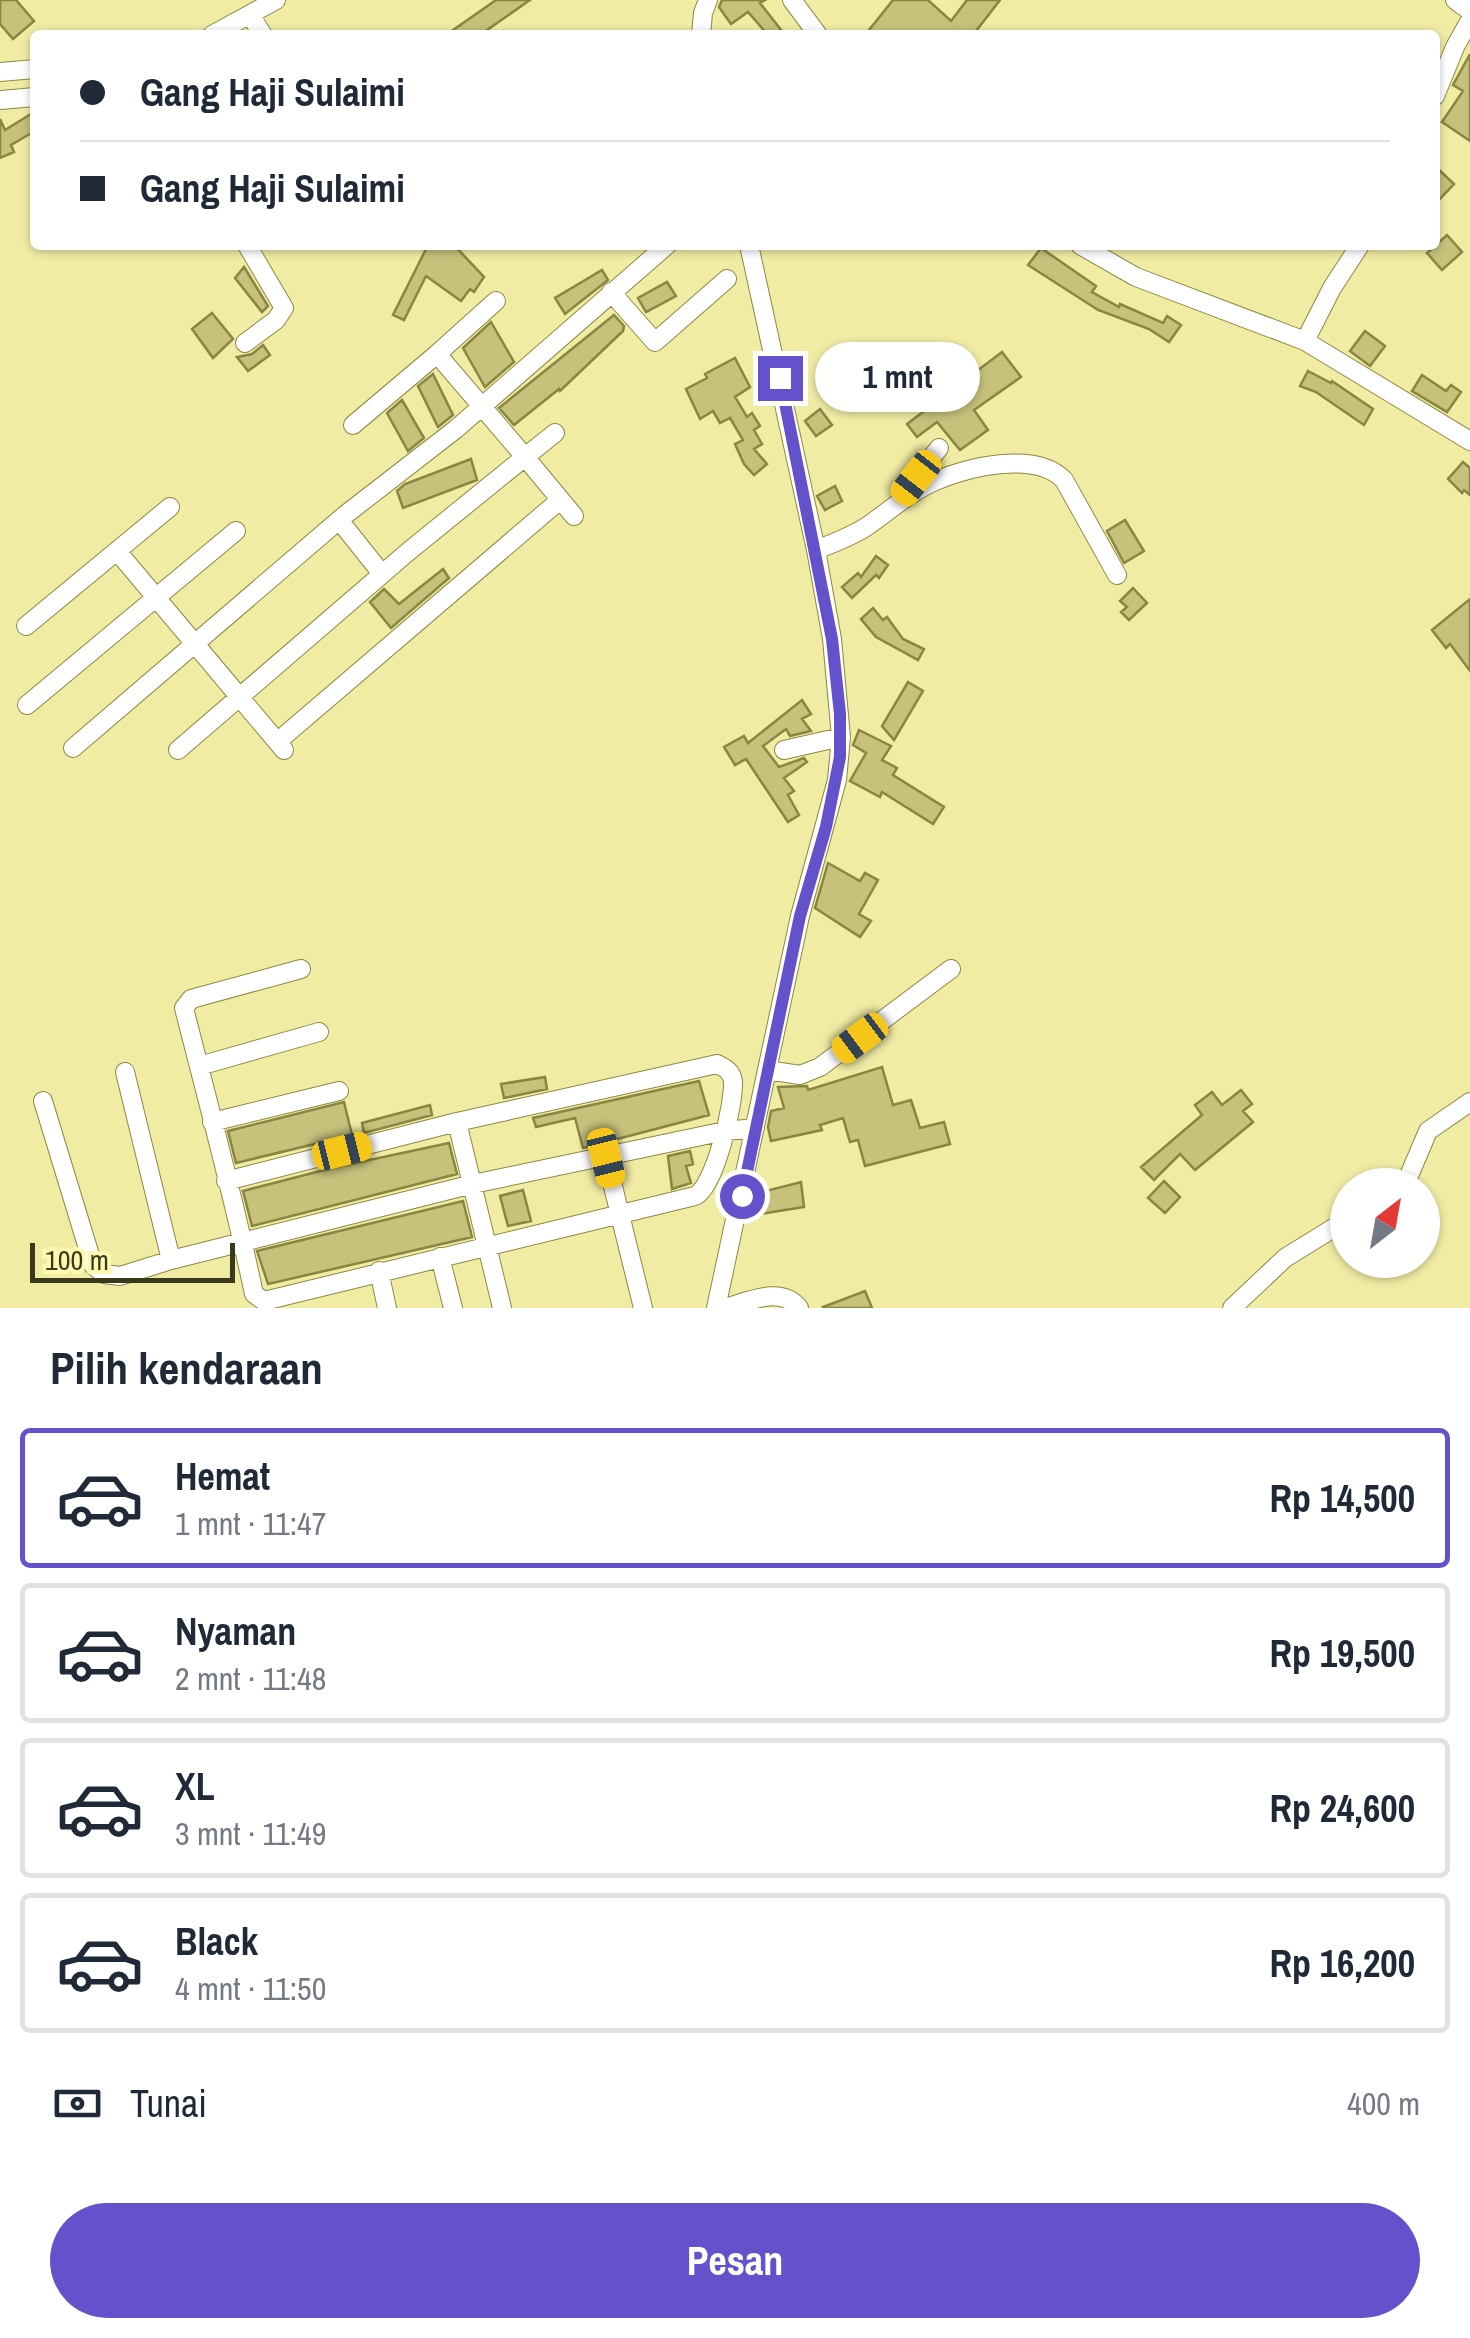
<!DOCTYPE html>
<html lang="id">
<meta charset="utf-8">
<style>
body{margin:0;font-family:"Archivo Narrow",sans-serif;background:#f2f2f3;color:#1f2937;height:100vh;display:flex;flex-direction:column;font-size:38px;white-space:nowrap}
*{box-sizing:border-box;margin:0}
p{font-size:32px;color:#747a83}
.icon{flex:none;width:55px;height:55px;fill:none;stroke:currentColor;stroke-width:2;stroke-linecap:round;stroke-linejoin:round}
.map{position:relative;height:1308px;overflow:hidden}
.details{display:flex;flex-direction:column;background:#fff;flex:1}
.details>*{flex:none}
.top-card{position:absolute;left:30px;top:30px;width:1410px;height:220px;border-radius:10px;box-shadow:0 2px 8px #0004;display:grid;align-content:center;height:220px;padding:0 50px;background:#fff}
.needle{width:65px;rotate:31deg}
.controls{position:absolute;left:1330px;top:1168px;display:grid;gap:20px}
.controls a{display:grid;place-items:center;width:110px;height:110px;border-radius:50%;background:#fff;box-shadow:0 2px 8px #0004;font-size:50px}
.scale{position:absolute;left:30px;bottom:25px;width:205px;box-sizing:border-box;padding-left:10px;border:5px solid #3b391c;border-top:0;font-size:28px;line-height:35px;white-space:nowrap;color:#3b391c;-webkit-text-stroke:8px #fef9b1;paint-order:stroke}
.end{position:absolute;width:45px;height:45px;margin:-22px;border:12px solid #6352cb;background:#fff;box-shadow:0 0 0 5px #fff}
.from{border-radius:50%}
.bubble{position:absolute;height:70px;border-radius:35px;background:#fff;box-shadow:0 2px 8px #0004;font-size:32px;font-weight:700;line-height:70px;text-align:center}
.car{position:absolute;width:30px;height:60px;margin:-30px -15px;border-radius:12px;box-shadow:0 0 8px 2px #0007;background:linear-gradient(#f5c518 24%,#345 0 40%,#f5c518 0 76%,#345 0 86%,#f5c518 0)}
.top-card b{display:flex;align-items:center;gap:35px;height:95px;font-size:38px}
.top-card b+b{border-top:2px solid #e0e1e3}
.top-card i{width:25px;height:25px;background:#1f2937}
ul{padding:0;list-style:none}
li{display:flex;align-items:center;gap:30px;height:140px;margin:0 20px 15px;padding:0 30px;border:5px solid #e0e1e3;border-radius:10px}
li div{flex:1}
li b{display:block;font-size:38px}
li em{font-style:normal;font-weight:700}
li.selected{border-color:#6352cb}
li>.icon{width:90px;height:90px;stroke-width:1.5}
h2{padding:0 50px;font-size:45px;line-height:120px}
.pay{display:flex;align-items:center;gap:25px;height:110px;padding:0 50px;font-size:38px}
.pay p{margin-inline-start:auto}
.cta{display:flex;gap:20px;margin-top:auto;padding:20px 50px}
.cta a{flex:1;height:115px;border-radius:60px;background:#6352cb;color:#fff;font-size:40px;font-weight:700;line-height:115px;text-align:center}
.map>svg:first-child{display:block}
</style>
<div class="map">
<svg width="1470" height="1308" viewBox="0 0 1470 1308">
<rect width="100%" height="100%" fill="#f1eca4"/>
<path fill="#c6c17b" stroke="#8a8540" stroke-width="2.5" d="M0 0H16L34 21 13 39 0 24Z
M496 0H530L480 35H446Z
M722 0H765L760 3 785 35H768L748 12 731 24 719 7Z
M893 0H928L951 21 967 0H1000L973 35H865Z
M1470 54V141L1442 122 1463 91 1453 85Z
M31 114 35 131 11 145 14 152 0 158V119L5 130Z
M1435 166 1454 184 1435 204Z
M1447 235 1462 252 1442 270 1427 253Z
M428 245H454L484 277 474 292 470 289 461 301 426 276 404 320 393 315Z
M1041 248 1096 286 1092 292 1119 307 1120 304 1163 323 1167 316 1181 325 1169 342 1149 329 1098 310 1028 265Z
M244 267 268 306 262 312 235 278Z
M602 270 608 280 565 314 555 298Z
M667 282 676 296 646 312 638 298Z
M212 313 233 339 213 358 192 329Z
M614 315 624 326 623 331 560 391 559 389 514 425 499 408Z
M491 322 514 362 485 387 463 348Z
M1365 331 1385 346 1370 366 1350 351Z
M263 345 270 355 248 371 237 357 252 354Z
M1002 352 1021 377 974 410 988 430 960 450 937 422 917 437 907 424Z
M735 358 750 387 735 397 747 417 752 413 760 426 754 430 762 444 754 449 767 464 754 475 744 464 735 444 743 440 730 418 720 423 713 411 700 419 686 389 707 378 705 374Z
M1308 371 1331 383 1332 381 1373 409 1364 425 1316 392 1300 386Z
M433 374 453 415 438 427 418 386Z
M1422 375 1446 391 1451 385 1461 392 1447 412 1412 391Z
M402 400 424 438 408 451 387 413Z
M820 409 832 425 816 436 805 421Z
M471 459 477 480 403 508 397 491 405 484Z
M1463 462 1470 468V495L1464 490 1462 493 1448 479Z
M835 486 842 501 825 510 817 496Z
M1125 520 1144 551 1124 563 1107 531Z
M876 556 888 565 879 578 876 575 852 598 842 587 858 573 861 577Z
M443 569 449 578 391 628 370 602 384 589 399 604Z
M1133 588 1147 603 1129 620 1121 612 1127 607 1120 601Z
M1470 599V671L1450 644 1446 648 1432 630Z
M873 608 883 620 887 617 903 639 924 649 918 660 876 637 861 619Z
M908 682 923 691 894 740 882 726Z
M802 700 811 714 802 719 811 731 790 736 786 729 763 746 779 767 804 758 807 762 784 778 794 791 788 795 799 815 788 822 746 759 735 765 724 747 744 736 748 743Z
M859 730 891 746 882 760 897 768 893 775 944 807 933 824 882 792 880 797 850 781 866 753 853 745Z
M828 863 860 881 865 873 878 880 859 914 871 921 860 937 815 908Z
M882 1067 893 1105 911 1100 920 1128 944 1122 950 1144 865 1166 858 1140 850 1142 843 1118 820 1125 822 1130 771 1141 768 1127 771 1111 784 1108 778 1087 807 1086 808 1090Z
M545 1077 547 1089 504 1098 501 1084Z
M699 1081 709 1115 583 1148 575 1118 536 1127 533 1118Z
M1241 1090 1252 1104 1243 1111 1253 1122 1195 1170 1180 1154 1154 1180 1141 1167 1202 1115 1195 1105 1212 1092 1222 1105Z
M344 1102 352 1135 236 1163 228 1131Z
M430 1105 432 1115 364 1133 362 1123Z
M449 1143 457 1174 252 1226 243 1191 332 1168Z
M690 1151 693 1164 686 1166 691 1183 672 1189 668 1156Z
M1164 1181 1180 1197 1165 1213 1148 1198Z
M801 1182 804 1207 761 1214 758 1193Z
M523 1190 531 1221 508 1226 500 1196Z
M463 1201 472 1237 268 1284 257 1251Z
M865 1291 872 1308H824L823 1307Z"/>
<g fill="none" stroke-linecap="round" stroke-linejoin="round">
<g stroke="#8d8843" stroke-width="20">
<path id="minor" d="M792 0 818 35
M1455 0 1470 11
M250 15 263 35
M212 35 276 0
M701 35 703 13 708 0
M0 72 35 69
M1435 96 1455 47 1470 20
M0 100 35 97
M1080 245 1136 277 1305 341 1470 441
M611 292 655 342 727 279
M496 301 437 354 525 457 555 433
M1305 341 1332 288 1360 245
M245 343 276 320 284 308 247 245
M353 425 437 354
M902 495 939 448
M339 520 382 574
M816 550C834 543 850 537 866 527 888 512 907 494 931 483 965 467 1036 450 1064 480L1117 575
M117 551 284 750
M26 626 170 507
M27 705 236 531
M277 742 560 500
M73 748 345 515 456 429 667 245
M178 750 409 551 525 457 574 516
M784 750 841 737
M199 1066 319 1032
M767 1070 800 1075 820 1067 951 969
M125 1072 171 1260
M43 1101 93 1265 104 1274 120 1276 171 1260 473 1184 725 1131 755 1128
M212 1122 339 1091
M457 1122 502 1308
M606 1158 643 1308
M226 1181 457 1122 717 1064C725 1068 732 1071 733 1082 734 1104 715 1187 695 1196L264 1301 254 1294C234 1198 208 1103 184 1008L191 999 301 969
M1405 1185 1428 1131 1470 1102
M440 1257 453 1308
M379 1271 387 1308
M716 1308 800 916 837 780 841 737 832 639 816 550 749 245
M724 1308C748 1302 781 1285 799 1308
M1232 1308 1285 1258 1348 1219"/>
</g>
<use href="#minor" stroke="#fff" stroke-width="18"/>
</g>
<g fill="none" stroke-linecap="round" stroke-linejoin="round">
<path stroke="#6352cb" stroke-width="12" d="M742 1196 800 916 826 827 840 757V714L832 639 780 378"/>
</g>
</svg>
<div class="controls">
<a><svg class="needle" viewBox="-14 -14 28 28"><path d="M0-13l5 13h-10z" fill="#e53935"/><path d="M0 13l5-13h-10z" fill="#747a83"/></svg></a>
</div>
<div class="scale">100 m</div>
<i class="end from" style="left:742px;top:1196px"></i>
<i class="end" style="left:780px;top:378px"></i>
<div class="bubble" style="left:815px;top:342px;width:165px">1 mnt</div>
<i class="car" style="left:916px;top:478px;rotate:218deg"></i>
<i class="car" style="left:860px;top:1038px;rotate:233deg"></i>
<i class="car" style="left:342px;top:1151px;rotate:76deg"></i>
<i class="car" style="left:606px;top:1158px;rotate:166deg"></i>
<div class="top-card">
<b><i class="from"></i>Gang Haji Sulaimi</b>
<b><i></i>Gang Haji Sulaimi</b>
</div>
</div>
<section class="details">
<h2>Pilih kendaraan</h2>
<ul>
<li class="selected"><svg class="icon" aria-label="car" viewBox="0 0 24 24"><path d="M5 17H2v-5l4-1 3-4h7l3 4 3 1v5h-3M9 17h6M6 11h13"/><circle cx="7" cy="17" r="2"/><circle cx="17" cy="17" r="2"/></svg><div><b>Hemat</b><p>1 mnt · 11:47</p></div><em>Rp 14,500</em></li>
<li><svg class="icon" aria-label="car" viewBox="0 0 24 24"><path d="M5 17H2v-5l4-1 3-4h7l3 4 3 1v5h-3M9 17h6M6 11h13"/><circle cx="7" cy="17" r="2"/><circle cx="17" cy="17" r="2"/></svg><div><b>Nyaman</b><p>2 mnt · 11:48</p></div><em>Rp 19,500</em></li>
<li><svg class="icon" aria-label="car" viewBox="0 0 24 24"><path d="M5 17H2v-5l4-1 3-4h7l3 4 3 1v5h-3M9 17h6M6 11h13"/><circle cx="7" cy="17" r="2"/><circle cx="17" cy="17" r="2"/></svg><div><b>XL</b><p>3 mnt · 11:49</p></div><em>Rp 24,600</em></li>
<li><svg class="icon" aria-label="car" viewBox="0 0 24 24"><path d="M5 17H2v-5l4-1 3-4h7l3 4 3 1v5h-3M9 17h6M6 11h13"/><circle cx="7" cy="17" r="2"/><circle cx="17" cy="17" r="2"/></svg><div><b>Black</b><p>4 mnt · 11:50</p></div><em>Rp 16,200</em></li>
</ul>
<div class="pay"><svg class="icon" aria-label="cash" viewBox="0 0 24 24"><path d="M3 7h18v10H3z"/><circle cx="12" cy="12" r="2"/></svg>Tunai<p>400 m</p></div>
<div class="cta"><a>Pesan</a></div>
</section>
